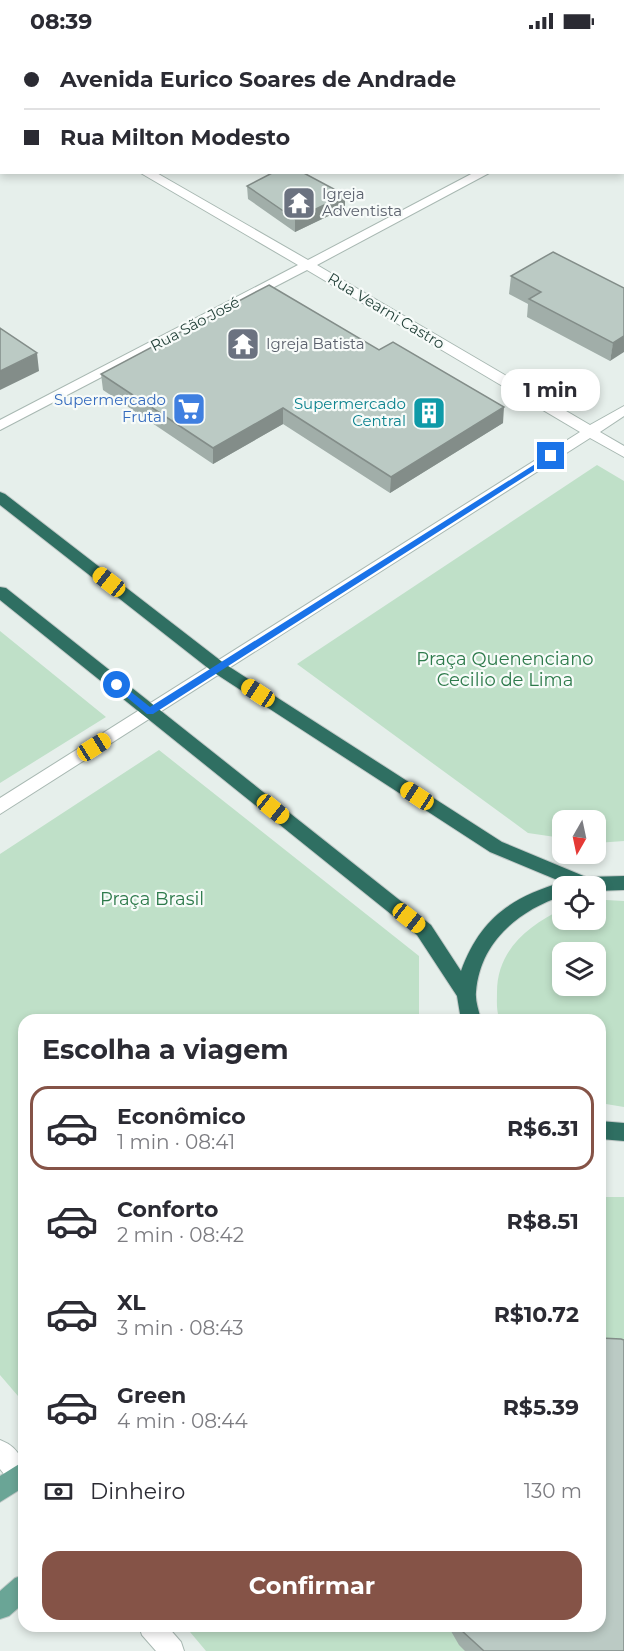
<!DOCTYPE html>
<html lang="pt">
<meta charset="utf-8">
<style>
body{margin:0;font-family:Montserrat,sans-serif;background:#f7f7f7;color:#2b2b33;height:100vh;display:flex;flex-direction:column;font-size:22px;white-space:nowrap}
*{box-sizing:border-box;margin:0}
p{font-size:20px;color:#7c7c81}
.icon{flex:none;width:33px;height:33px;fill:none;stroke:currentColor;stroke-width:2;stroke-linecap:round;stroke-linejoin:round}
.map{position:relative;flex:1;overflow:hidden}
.panel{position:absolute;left:18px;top:972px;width:588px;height:618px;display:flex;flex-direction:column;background:#fff;border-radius:18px;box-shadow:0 3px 9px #0003}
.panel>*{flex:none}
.top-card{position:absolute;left:0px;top:0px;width:624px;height:132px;box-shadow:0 3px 9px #0003;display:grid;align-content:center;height:132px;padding:0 24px;background:#fff}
.needle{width:39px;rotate:189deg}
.fabs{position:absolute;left:552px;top:768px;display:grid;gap:12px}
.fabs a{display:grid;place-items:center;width:54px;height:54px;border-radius:12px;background:#fff;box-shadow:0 3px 9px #0003;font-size:30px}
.end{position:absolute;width:27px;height:27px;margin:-14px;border:8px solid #1a73e8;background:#fff;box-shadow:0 0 0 3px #fff}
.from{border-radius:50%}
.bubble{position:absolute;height:42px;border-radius:18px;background:#fff;box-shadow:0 3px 9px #0003;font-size:20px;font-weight:700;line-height:42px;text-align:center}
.car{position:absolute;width:18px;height:36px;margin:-18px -9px;border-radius:8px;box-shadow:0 0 4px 2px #0007;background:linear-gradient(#f5c518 24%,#345 0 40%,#f5c518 0 76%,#345 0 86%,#f5c518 0)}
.top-card b{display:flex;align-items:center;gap:21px;height:57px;font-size:22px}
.top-card b+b{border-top:2px solid #e1e1e2}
.top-card i{width:15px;height:15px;background:#2b2b33}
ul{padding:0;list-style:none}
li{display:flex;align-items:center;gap:18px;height:84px;margin:0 12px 9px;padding:0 12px;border:3px solid transparent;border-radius:18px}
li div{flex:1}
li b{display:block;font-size:22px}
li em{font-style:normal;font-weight:700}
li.active{border-color:#855347}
li>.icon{width:54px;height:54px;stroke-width:1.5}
h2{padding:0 24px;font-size:27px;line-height:72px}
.pay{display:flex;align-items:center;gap:15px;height:66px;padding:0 24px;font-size:22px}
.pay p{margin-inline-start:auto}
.action{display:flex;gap:12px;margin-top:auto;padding:12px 24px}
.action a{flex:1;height:69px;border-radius:18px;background:#855347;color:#fff;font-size:24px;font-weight:700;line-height:69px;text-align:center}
.status{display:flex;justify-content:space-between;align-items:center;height:42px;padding:0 30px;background:#fff;direction:ltr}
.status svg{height:16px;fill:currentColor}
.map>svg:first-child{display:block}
</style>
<div class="status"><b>08:39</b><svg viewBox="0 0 49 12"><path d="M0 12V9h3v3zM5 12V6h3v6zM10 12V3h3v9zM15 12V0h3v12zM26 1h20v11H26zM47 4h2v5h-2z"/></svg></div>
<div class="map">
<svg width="624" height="1609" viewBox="0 0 624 1609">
<rect width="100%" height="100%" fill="#e6efeb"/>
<path fill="#bfe0c8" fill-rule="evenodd" d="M597 423 624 439V799L596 801V778H562V796L528 791 297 622Z
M0 589 106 675 0 741Z
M159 708 419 914V978H24V1361L0 1333V812Z
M606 858 624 859V1065L600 1061V978H500C496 969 497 960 497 950 497 908 528 884 562 867V878H596V860ZM562 910H596V944H562Z
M600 1155H624V1609H206L185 1584H600Z"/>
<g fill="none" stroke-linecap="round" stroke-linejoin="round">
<g stroke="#a8b8b2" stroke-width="2">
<path id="minor" d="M265 0H278L264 2Z
M453 0H466L467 2H454Z
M0 44H2V51H0Z
M624 55V63H622V56Z
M622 74H624V82L622 81Z
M0 116H2V124H0Z
M139 130H155L308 218 475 130H491L317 223 590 383 624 364V374L600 390 624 404V415L590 396 0 772V756L580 390 307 228 0 388V378L298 223Z
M0 1398C26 1408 24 1427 24 1450L16 1447 0 1427Z
M139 1584H167L181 1600 184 1609H156L142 1593Z"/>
</g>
<g stroke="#c2cac8" stroke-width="2">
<path id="major" d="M24 1419V1445L0 1460V1434Z
M24 1533V1561L9 1574 0 1577V1549L15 1536Z"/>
</g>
<g stroke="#c2cac8" stroke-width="2">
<path id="highway" d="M0 450 5 452 225 622 502 800 586 835 624 834V848L596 849V844H562V854C518 869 480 900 476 950 475 959 479 969 481 978H461L457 954 417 893 0 558V545L6 546 431 883 461 929C480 877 510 856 562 840L490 810 213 630 0 463Z
M600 1079 624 1081V1099L600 1097Z"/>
</g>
<use href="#minor" fill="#fff" fill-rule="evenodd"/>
<use href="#major" fill="#6aa596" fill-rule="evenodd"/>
<use href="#highway" fill="#2f6f62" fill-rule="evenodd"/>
</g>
<path fill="#a1aea9" d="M247 144 345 166 295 190 248 157Z
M511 234 624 246 610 319 527 275 528 262 509 252Z
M101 332 503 381 390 451 283 382 213 422 103 348Z
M448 1584H600L624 1609H465L459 1603Z"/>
<path fill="#838d89" d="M345 153V166L295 190V177Z
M624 294V310L610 319 613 301Z
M37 311 39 329 0 348V329Z
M504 365 503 381 390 451 391 435Z
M283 366V382L213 422V406Z"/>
<path fill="#bbcac4" stroke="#838d89" stroke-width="1.5" d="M274 130H302L345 153 295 177 247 144Z
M553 210 624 246V294L613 301 529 257 541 250 511 234Z
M269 243 379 308 393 300 504 365 391 435 283 366 213 406 101 332Z
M0 286 37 311 0 329Z
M600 1296 621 1297 624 1298V1609H484L461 1588 459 1584H600Z"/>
<path fill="#1a73e8" d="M551 412 555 414 554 416 153 672H147L112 643 120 641 150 665Z"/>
<defs>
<g id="temple-square" transform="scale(1.725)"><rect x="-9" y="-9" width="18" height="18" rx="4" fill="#6b7280" stroke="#f7fbf9"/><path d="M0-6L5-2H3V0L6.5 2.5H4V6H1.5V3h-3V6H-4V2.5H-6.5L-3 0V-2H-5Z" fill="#fff"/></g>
<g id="supermarket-square" transform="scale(1.725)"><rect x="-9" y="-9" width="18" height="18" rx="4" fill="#3f7fe0" stroke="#f7fbf9"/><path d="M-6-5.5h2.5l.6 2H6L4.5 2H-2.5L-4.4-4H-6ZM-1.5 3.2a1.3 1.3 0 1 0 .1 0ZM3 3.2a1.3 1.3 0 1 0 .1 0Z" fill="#fff"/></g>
<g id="building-square" transform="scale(1.725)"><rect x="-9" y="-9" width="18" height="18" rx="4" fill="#0f9aa8" stroke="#f7fbf9"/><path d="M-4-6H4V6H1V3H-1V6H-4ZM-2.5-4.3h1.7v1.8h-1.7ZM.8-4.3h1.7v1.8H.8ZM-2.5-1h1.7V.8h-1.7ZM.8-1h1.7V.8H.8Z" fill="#fff"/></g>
</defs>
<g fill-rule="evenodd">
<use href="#temple-square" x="299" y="161"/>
<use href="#temple-square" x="243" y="302"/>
<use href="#supermarket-square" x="189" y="367"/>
<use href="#building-square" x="429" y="371"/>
</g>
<g text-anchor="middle" stroke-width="4.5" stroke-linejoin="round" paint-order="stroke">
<g font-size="15" fill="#5b616d" stroke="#f7fbf9" text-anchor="start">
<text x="322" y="157">Igreja<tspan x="322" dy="17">Adventista</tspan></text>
<text x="266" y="307">Igreja Batista</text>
</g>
<g font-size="15" fill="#24423a" stroke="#f7fbf9">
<text transform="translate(386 269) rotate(31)" y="5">Rua Vearni Castro</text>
<text transform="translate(195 282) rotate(-28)" y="5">Rua São José</text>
</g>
<g font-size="15" fill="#366cbe" stroke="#f7fbf9" text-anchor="end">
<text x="166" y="363">Supermercado<tspan x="166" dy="17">Frutal</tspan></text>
</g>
<g font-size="15" fill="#0d838f" stroke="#f7fbf9" text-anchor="end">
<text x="406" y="367">Supermercado<tspan x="406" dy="17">Central</tspan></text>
</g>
<g font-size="18" fill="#2d7a4b" stroke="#f7fbf9">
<text x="505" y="623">Praça Quenenciano<tspan x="505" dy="21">Cecilio de Lima</tspan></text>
<text x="152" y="863">Praça Brasil</text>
</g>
</g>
</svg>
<div class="fabs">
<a><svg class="needle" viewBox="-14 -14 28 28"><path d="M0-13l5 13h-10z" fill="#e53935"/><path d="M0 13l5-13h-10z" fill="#7c7c81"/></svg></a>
<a><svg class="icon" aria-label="locate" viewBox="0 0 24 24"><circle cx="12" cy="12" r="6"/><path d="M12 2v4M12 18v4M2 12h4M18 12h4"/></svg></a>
<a><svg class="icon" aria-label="layers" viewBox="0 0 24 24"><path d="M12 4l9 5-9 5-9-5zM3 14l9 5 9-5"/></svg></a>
</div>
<i class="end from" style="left:117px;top:643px"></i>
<i class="end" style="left:551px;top:414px"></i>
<div class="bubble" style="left:501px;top:327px;width:99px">1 min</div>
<i class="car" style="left:109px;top:540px;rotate:308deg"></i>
<i class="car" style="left:258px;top:651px;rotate:303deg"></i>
<i class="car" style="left:94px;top:705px;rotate:58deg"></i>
<i class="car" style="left:417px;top:754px;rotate:303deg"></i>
<i class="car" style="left:273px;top:767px;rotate:129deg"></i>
<i class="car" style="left:409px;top:876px;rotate:128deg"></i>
<div class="top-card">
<b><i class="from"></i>Avenida Eurico Soares de Andrade</b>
<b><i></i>Rua Milton Modesto</b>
</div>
<section class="panel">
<h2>Escolha a viagem</h2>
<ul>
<li class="active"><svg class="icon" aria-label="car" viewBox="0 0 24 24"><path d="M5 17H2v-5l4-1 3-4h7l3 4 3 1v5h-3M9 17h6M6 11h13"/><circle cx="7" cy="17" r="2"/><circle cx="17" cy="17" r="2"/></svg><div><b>Econômico</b><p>1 min · 08:41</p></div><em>R$6.31</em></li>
<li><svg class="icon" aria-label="car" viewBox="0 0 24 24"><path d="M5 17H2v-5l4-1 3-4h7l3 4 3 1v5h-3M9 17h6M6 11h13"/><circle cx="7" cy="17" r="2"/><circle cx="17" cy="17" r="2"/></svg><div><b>Conforto</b><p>2 min · 08:42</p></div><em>R$8.51</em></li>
<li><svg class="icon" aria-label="car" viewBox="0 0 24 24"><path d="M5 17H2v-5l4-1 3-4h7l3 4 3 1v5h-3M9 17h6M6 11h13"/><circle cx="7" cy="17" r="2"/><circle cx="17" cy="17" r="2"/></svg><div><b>XL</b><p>3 min · 08:43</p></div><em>R$10.72</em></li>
<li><svg class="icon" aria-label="car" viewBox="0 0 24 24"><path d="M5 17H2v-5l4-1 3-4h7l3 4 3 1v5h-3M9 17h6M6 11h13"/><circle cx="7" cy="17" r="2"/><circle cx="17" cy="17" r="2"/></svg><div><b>Green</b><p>4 min · 08:44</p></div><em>R$5.39</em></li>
</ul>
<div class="pay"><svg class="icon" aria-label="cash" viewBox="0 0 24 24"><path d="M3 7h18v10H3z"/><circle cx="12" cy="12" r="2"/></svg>Dinheiro<p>130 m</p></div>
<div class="action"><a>Confirmar</a></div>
</section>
</div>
